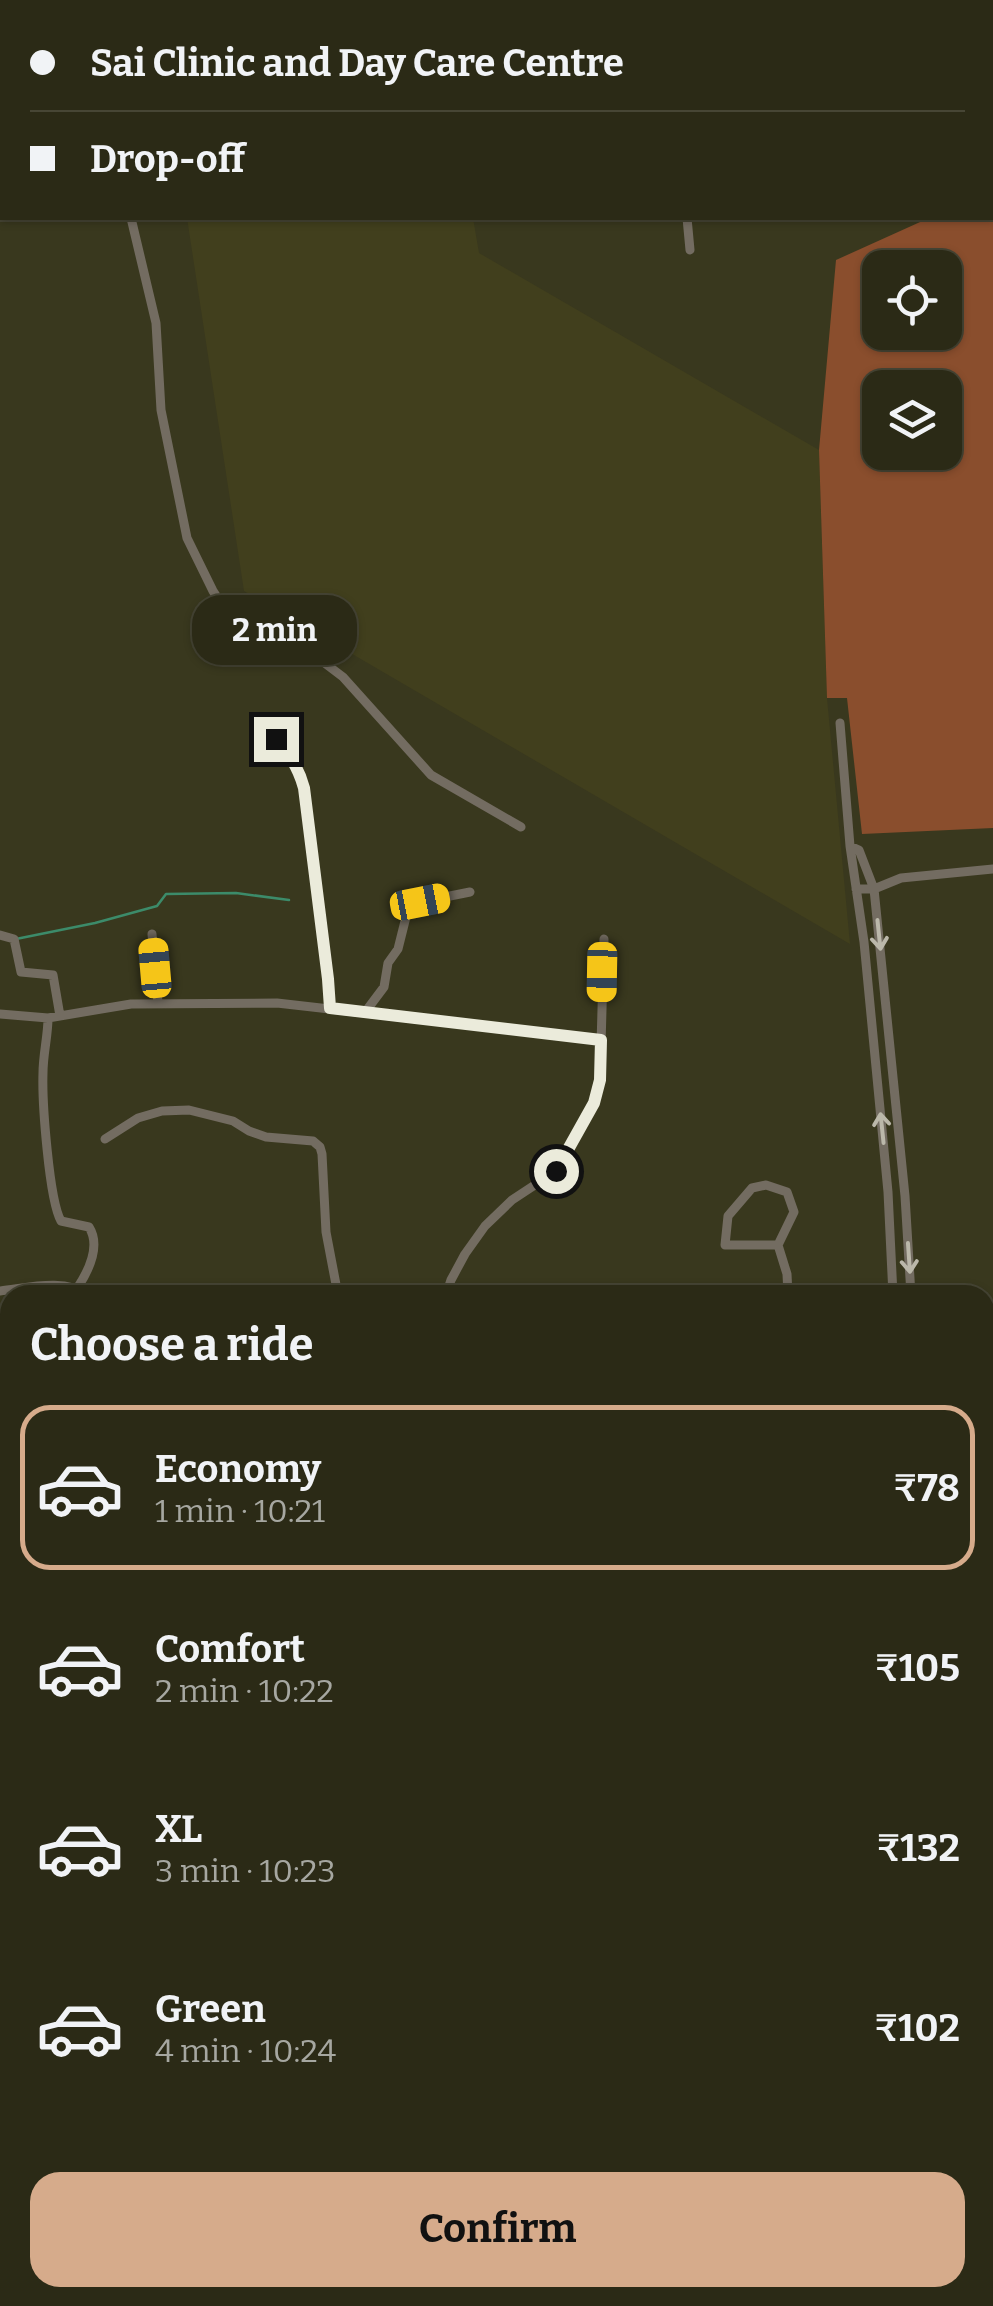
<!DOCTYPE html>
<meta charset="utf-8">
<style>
body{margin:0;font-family:Bitter,serif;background:#33321f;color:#f1f3f6;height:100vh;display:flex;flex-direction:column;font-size:38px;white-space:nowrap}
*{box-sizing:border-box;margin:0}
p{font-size:32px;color:#a6a7a1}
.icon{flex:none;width:55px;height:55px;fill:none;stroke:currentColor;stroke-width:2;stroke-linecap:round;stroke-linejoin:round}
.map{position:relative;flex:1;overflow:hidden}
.side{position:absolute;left:0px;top:1285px;width:995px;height:1022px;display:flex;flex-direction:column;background:#2b2a16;border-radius:30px 30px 0 0;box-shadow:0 2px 8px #0004,0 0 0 2px #474635}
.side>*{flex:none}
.banner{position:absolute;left:0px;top:0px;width:995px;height:220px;box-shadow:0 2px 8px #0004,0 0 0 2px #474635;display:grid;align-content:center;height:220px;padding:0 30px;background:#2b2a16}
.controls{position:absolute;left:862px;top:250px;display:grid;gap:20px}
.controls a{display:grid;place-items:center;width:100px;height:100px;border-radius:20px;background:#2b2a16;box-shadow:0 2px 8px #0004,0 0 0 2px #474635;font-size:50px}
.end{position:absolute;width:45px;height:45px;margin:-22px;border:12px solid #ebebdb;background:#111;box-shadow:0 0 0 5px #111}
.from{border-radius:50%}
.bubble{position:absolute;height:70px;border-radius:30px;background:#2b2a16;box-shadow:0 2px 8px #0004,0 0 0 2px #474635;font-size:32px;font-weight:700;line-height:70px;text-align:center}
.car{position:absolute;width:30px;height:60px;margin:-30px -15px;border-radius:12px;box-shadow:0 0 8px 2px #0007;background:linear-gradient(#f5c518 24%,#345 0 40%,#f5c518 0 76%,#345 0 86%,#f5c518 0)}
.banner b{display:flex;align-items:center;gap:35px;height:95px;font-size:38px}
.banner b+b{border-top:2px solid #474635}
.banner i{width:25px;height:25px;background:#f1f3f6}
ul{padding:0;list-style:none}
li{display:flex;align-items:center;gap:30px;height:165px;margin:0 20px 15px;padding:0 10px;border:5px solid transparent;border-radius:30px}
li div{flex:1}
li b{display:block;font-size:38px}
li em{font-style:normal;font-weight:700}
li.selected{border-color:#d6ab8b}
li>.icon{width:90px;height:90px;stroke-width:1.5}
h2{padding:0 30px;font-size:45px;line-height:120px}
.cta{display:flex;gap:20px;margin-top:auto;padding:20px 30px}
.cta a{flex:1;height:115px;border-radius:30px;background:#d6ab8b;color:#111;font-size:40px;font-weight:700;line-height:115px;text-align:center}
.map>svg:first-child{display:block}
</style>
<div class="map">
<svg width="993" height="2306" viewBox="0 0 993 2306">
<rect width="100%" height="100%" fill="#39381e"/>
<path fill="#413f1d" d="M187 218H473L479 253 819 450 827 698 850 944 244 591Z"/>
<path fill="#6d4028" d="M758 2298H908L917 2306H759Z"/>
<path fill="#8a4e2d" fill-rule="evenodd" d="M993 188V828L862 834 847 698H827L819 450 836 260 929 218H992ZM880 268H945V332H880ZM880 388H945V452H880Z"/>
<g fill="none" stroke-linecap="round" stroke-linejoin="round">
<path stroke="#3c8b6a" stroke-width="2.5" d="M16 939 95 923 157 906 166 894 236 893 289 900"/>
<path stroke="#736c61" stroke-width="9" d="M623 0 624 2
M785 0 789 2
M74 2 75 0
M131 218 156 323 161 410 187 538 213 591 220 602 234 611 289 636 343 677 431 775 521 827
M687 218 690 250
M840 723 850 846 864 942 888 1192 893 1295
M277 739C290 754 299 769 304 788L328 979 330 1008
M850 846 859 850 874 889 905 1196 911 1295
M856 889H874L901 878 993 869
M152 934 158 1003
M0 935 14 939 21 972 53 975 60 1016
M366 1011 384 987 388 963 398 949 408 909 420 902 470 892
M0 1014 48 1018 131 1004 277 1003 601 1040
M48 1018C48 1036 43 1054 43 1073 42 1101 49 1200 61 1221L89 1227C101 1246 89 1270 78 1287
M105 1139 138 1118 162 1111 189 1110 233 1121 249 1131 266 1137 313 1141 320 1147 322 1154 326 1232 338 1295
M778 1245H725L728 1216 752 1188 766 1185 787 1192 794 1212 778 1245 787 1274 788 1295
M0 1291C28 1288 64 1278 88 1295
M446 1295 451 1280 465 1254 485 1226 512 1200 556 1171 594 1103 600 1080 604 939
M0 1762 2 1788 10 1803
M0 1843 2 1788
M0 2005 10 2023
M0 2045 7 2040 5 2029 10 2027
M985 2099 993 2098
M0 2123 10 2119
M985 2201 990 2230 985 2257
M0 2207 9 2264
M985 2263 993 2298
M147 2298 151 2306
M273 2306 278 2298
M584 2306 585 2298"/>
<path stroke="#afa08a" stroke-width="11" d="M985 1677 993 1676
M0 1694 10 1695
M0 1712H10"/>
</g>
<defs><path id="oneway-shaft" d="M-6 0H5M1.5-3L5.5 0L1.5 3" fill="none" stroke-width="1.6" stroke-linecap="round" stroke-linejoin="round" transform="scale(2.5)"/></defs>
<g stroke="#bbb8aa">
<use href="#oneway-shaft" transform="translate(879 935) rotate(84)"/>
<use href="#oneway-shaft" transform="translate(882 1128) rotate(-96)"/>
<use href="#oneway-shaft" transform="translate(909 1258) rotate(86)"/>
</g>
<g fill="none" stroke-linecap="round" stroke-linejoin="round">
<path stroke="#ebebdb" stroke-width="12" d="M276 739C290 754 299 769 304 788L328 979 330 1008 601 1040 600 1080 594 1103 556 1171"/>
</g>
</svg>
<div class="controls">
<a><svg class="icon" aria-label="locate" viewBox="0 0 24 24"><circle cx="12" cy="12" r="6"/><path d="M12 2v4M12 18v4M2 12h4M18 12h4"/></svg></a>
<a><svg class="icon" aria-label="layers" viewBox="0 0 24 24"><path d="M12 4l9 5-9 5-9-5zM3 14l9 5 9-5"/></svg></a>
</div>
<i class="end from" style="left:556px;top:1171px"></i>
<i class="end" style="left:276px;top:739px"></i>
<div class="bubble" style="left:192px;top:595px;width:165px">2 min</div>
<i class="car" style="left:420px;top:902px;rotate:79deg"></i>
<i class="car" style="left:155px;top:968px;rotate:355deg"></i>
<i class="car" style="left:602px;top:972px;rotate:181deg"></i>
<div class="banner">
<b><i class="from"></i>Sai Clinic and Day Care Centre</b>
<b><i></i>Drop-off</b>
</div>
<section class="side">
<h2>Choose a ride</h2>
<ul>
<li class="selected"><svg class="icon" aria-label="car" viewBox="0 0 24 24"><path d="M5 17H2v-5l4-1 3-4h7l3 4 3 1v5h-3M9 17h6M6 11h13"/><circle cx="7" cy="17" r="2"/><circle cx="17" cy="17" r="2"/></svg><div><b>Economy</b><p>1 min · 10:21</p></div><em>₹78</em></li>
<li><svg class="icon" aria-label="car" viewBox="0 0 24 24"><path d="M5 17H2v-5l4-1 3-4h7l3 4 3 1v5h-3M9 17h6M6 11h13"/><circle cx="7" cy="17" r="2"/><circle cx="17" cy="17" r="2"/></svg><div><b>Comfort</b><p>2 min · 10:22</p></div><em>₹105</em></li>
<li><svg class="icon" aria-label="car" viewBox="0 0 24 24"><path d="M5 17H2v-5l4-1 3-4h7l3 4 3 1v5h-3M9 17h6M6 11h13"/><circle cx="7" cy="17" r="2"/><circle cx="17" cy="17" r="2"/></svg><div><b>XL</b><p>3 min · 10:23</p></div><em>₹132</em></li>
<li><svg class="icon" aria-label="car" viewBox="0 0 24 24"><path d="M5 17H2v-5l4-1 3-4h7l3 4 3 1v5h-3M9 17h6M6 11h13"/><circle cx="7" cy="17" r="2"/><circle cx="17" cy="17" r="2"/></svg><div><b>Green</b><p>4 min · 10:24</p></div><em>₹102</em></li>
</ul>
<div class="cta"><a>Confirm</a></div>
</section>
</div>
